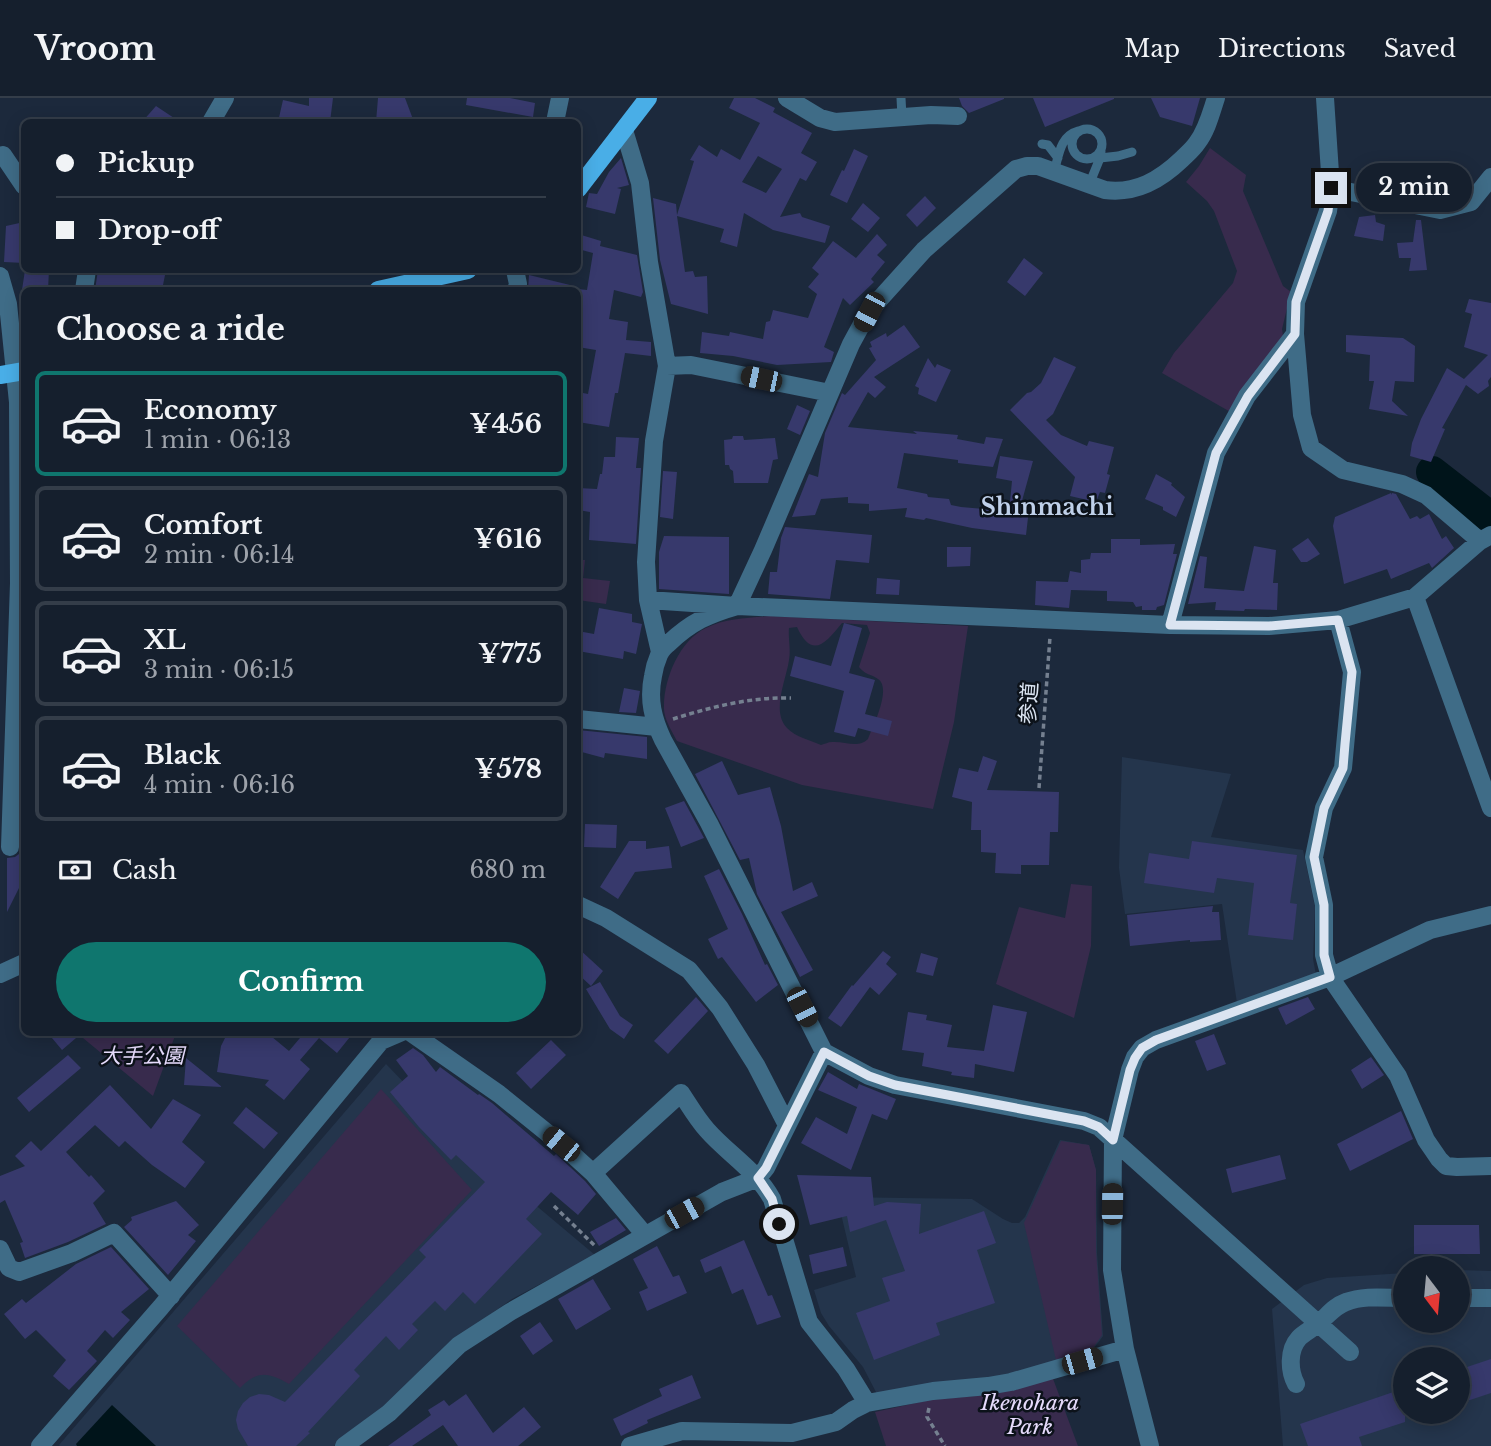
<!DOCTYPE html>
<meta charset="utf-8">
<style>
body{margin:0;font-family:"Libre Baskerville","Noto Sans JP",serif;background:#1e2735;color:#f1f3f6;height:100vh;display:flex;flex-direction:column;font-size:26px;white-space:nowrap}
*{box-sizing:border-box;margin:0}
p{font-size:23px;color:#9da2aa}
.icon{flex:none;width:38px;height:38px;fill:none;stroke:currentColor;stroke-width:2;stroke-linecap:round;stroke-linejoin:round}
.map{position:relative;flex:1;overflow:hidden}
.panel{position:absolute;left:21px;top:189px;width:560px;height:749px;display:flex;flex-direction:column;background:#151f2d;border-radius:10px;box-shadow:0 4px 18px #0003,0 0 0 2px #343d49}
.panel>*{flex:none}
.top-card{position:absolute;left:21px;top:21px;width:560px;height:154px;border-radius:10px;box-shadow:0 4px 18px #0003,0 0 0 2px #343d49;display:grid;align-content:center;height:154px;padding:0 35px;background:#151f2d}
.needle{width:46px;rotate:164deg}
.buttons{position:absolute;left:1393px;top:1158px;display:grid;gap:14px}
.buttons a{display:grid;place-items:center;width:77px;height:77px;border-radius:50%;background:#151f2d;box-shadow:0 4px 18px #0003,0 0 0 2px #343d49;font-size:35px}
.end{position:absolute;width:32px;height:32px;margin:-16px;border:9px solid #dbe4f1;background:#111;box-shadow:0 0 0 4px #111}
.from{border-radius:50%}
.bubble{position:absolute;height:49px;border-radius:24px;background:#151f2d;box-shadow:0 4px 18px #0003,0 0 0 2px #343d49;font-size:23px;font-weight:700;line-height:49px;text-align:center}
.car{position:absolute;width:21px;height:42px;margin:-21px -10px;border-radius:9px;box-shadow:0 0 5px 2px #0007;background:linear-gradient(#222 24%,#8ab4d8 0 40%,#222 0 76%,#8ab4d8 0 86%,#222 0)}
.top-card b{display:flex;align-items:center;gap:24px;height:66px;font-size:26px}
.top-card b+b{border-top:2px solid #343d49}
.top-card i{width:18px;height:18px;background:#f1f3f6}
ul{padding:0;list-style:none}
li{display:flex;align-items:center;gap:21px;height:105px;margin:0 14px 10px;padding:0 21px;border:4px solid #343d49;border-radius:10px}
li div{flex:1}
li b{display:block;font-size:26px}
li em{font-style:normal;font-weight:700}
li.active{border-color:#0f766e}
li>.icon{width:63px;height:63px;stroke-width:1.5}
h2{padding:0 35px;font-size:32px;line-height:84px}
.pay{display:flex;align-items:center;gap:18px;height:77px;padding:0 35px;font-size:26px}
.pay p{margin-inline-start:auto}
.primary-button{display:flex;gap:14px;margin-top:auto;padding:14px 35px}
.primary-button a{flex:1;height:80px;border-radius:42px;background:#0f766e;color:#fff;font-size:28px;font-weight:700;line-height:80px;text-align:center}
header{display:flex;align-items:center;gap:42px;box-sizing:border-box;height:98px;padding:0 35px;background:#151f2d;border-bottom:2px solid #343d49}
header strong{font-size:33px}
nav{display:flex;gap:38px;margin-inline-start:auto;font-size:24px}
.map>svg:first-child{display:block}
</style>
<header>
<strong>Vroom</strong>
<nav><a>Map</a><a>Directions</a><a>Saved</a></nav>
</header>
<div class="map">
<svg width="1491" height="1348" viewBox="0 0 1491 1348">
<rect width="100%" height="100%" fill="#1c293c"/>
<path fill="#24354c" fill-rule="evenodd" d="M1122 659 1231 676 1211 739 1303 752 1315 809 1313 861 1316 877 1237 905 1222 806 1125 816 1119 770Z
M386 966 464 1047 595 1157 512 1201 461 1237 389 1305 334 1348H60L59 1347Z
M1060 1042 1089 1047 1096 1072 1097 1155 1103 1238 1091 1254 1007 1279 877 1296 863 1269 829 1228 821 1215 814 1192 856 1179 837 1099 972 1101 1003 1121 1012 1125H1019L1025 1119Z
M1458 1172 1491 1173V1348H1283L1272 1211 1304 1187 1327 1180 1405 1175V1223H1458ZM1405 1262H1458V1314H1405Z"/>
<path fill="#382b4d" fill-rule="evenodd" d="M1210 50 1246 77 1243 93 1283 188 1291 194 1282 231 1284 244 1234 316 1162 275 1174 255 1233 185 1237 173 1214 113 1207 103 1186 84 1199 68Z
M578 462H585L583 480 610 483 606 506 578 502Z
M770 518 968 528 954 624 933 711 802 687 677 643C672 633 663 620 664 608 664 580 680 542 706 530 726 520 749 520 770 518ZM842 525 867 527 870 535 859 569C868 579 870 575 878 581 892 590 873 628 868 641 858 651 845 643 832 644 828 644 825 646 821 647 810 642 795 639 787 630 771 613 786 583 789 562 791 551 788 541 789 530L797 529C812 562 826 545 842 525Z
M1071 786 1092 788 1091 848 1074 920 996 886 1019 809 1065 820Z
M79 935H176L153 998 83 940Z
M381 991 472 1092 289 1286C268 1274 258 1272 240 1290L177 1228Z
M1061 1043 1089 1047 1096 1072V1152L1102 1237 1093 1250 1056 1262 1024 1125Z
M1052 1278 1078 1348H886L875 1314 929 1302 987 1297Z"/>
<path fill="#00141a" d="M112 1307 156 1348H77L76 1346Z"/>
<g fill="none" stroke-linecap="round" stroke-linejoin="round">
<path stroke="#00141a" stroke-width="32" d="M1432 374 1487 417"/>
</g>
<path fill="#37396c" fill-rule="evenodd" d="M309 0H333L330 24H278L283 2 309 8Z
M378 0H405L414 24H376Z
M467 0H510L535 5 533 19 466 7Z
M734 0H755L775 10 773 14 812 35 801 55 817 64 806 83 800 80 780 119 800 115 802 119 830 128 825 145 773 132 744 115 737 149 720 144 724 131 677 118 685 174 693 173 695 179 707 178 708 216 671 206 660 162 653 100 676 106 677 117 694 63 690 62 699 47 717 59 721 51 740 62 760 25 729 10ZM758 58 782 71 766 95 742 84Z
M959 0H1004V1L969 15 962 8Z
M1033 0H1114V1L1045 29Z
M1151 0H1200L1192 28 1160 19Z
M156 8 180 24H142Z
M854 51 868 58 847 105 830 97 842 72 844 73Z
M621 60 629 87 617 90 621 91 615 116 586 109 589 95 597 96 609 74Z
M925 98 936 110 917 129 906 117Z
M863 105 880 120 868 134 851 121Z
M1375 117 1376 124 1385 127 1383 143 1354 138 1359 119Z
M1416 122H1421L1427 172 1409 173 1411 160H1399L1397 145 1413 144Z
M24 124V165L4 164 6 128Z
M578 136 601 143 600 148 637 157 643 194 641 199 614 192 609 221 628 224 626 242 651 244V258L625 255 618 295H615L609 329 578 324V294L588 296 596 252 578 249 583 230 578 229V191L587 192 593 155 578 151Z
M877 136 887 147 877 157 885 164 871 181 874 184 850 207 843 200 824 249 834 254 831 264 777 267 733 258 700 255 702 234 729 238 730 234 763 241 766 224 770 223 773 212 808 220 817 196 808 189 819 176 812 170 833 143 856 160Z
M1024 160 1043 175 1025 198 1007 184Z
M25 172H49L48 192H22Z
M98 172H166L162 192H95Z
M529 177 570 187V192H528Z
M1469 201 1491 205V279L1488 283 1489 288 1478 296 1466 287 1442 330 1445 331 1431 364 1410 358 1412 345 1421 321 1447 270 1464 281 1488 257 1464 249 1472 216 1465 214Z
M904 227 920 249 874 279 886 289 875 300 868 294 848 329 917 336 913 333 958 337 957 341 984 346 986 339 1003 341 993 369 958 365V362L904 355 897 390 927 396 928 399 949 401 951 407 961 409 984 411 1002 416 1003 413 1009 414 1012 383 996 380 1000 358 1033 363 1020 410 1029 411 1026 437 972 430 926 420 924 422 905 419 907 410 869 413V406L848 405V399L821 401 815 417 792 419 809 376 818 379 825 335 842 295 845 297 876 262 869 250 872 249 870 244 886 235 887 239Z
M1346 237 1403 240 1415 248 1414 284 1395 283 1392 303 1408 318 1369 311 1374 283H1369L1370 257 1346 254Z
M1054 259 1076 269 1053 316 1046 322 1061 337 1087 348 1089 343 1114 349 1107 376 1110 377 1105 395 1100 394 1096 404 1070 398 1075 379 1010 312 1027 295 1031 294 1041 285Z
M928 260 935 270 937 266 951 272 936 304 918 296 919 290 915 288Z
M797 307 810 313 800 337 787 331Z
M733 338H743L744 342 775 340 778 361 773 362 768 385H734L733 373 730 371 729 367H725L724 342 732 341Z
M616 339 639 340 636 370H641L636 446 589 442 590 414 578 412V390L597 391 600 376H602L604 359H615Z
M663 373 677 374 673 421 660 419Z
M1156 376 1172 385 1171 387 1185 399 1176 419 1163 412V409L1145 401Z
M1391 395V397L1392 395 1396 396 1410 421 1417 418 1420 421 1429 416 1442 441 1446 438 1454 450 1432 470 1429 465 1391 481 1387 471 1344 486 1333 428 1335 419Z
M785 429 872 437 869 465 836 462 830 501 768 496 770 474H777L781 440Z
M664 438 729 439V496L659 491V454Z
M1308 440 1320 456 1307 464H1301L1292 451Z
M1111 441H1140V447L1175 446 1173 456H1177L1164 507 1157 509 1156 512H1142V508L1136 509 1133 504 1107 503V493L1071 492 1069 510 1035 507 1036 483 1068 484 1070 473 1081 475V462L1090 461 1091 455H1111Z
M1254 448 1276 452 1273 485H1278L1277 512 1245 511 1244 513 1215 512 1216 504 1188 506 1200 458 1207 459 1204 490 1244 493Z
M947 449H971L970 468 947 469Z
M877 480 900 482 899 497 876 496Z
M599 510 632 516V524L642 526 636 556 624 553 623 561 578 553V533L594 536Z
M844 525 862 530 849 575 875 582 865 616 892 623 888 638 858 630 855 639 834 634 844 593 790 578 795 558 831 568Z
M624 590 640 593 636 615 619 614Z
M578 632 647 639V661L605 655 604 660 578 653Z
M983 658 997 663 987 692 1059 694 1058 734H1050L1049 767H1021V776L995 775 996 755 981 754V732H971L972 704 952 699 959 670 978 674Z
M722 663 738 697 770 689 781 728 793 793 812 784 818 798 781 814 813 872 800 879 757 796 749 760 740 762 695 676Z
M684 703 704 740 681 749 665 710Z
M585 726 617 727 616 750 584 749Z
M629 743H646V751L669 748 672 770 635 774 618 801 600 789Z
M1192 743 1297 757 1290 805 1297 806 1293 842 1248 837 1254 785 1217 780 1214 795 1144 785 1149 755 1189 761Z
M19 756H24V770H21L22 784 7 814V760L15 759Z
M719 771 742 816 765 867 767 866 778 887 756 904 722 859 718 861 708 841 728 831 704 778Z
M1213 808 1212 814H1219L1221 842 1190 844V842L1130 848 1127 817Z
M578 850 603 873 591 888 578 876Z
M883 853 891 859 886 866 897 876 879 897 870 889 841 929 828 920 852 887 853 888Z
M921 855 938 860 933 878 916 874Z
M600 884 620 918 633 927 624 941 610 931 586 891Z
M696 899 708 913 668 956 654 943Z
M1308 899 1315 911 1286 927 1278 910Z
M993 907 1027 914 1014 974 975 966 974 980 951 977 952 974 922 968 924 955 902 952 908 914 927 917 926 922 952 927 947 949 984 953Z
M47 934H83L62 952Z
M228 934H266L289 953 305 934H354L337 955 319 940 300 962 310 971 284 1002 265 987 269 982 217 974 221 948Z
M1214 936 1226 966 1207 973 1195 943Z
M551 942 566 957 531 991 516 975Z
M413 950 423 957 436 974 440 969 478 997 479 996 492 1005 554 1058 556 1056 585 1083 596 1096 578 1117 551 1094 526 1121 542 1136 475 1206 463 1194 445 1213 435 1203 412 1226 418 1232 399 1252 386 1238 354 1272 360 1278 308 1334 310 1335 296 1348H248L238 1331 236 1322 238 1313 243 1305 250 1299 259 1296 269 1297 285 1304 426 1159 419 1152 485 1084 456 1057 451 1062 419 1029 390 994 408 978 396 962Z
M68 957 81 970 29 1014 17 1000Z
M1371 959 1384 977 1362 991 1351 972Z
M186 960 222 989 184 987Z
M828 974 857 991 859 986 896 1001 887 1022 872 1016 851 1072 801 1045 816 1019 847 1036 857 1009 818 992Z
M110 987 151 1031 173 1001 201 1017 182 1044 205 1064 185 1090 152 1067 125 1043 119 1049 95 1027 66 1054 89 1079 91 1077 105 1093 93 1105 106 1126 68 1144 25 1160 20 1145 23 1144 5 1102 0 1105V1078L25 1068 15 1058 31 1043 41 1053Z
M246 1009 278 1035 264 1051 233 1025Z
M1401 1013 1413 1041 1350 1073 1337 1046Z
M1280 1057 1286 1081 1232 1095 1226 1071Z
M797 1077 871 1079 874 1108 887 1104 921 1106 919 1136 984 1113 996 1145 977 1152 995 1205 936 1225 940 1237 874 1262 856 1215 890 1203 882 1180 905 1173 886 1122 850 1134 847 1118 810 1127Z
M176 1103 199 1127 188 1137 196 1143 168 1177 124 1129 132 1122 131 1119Z
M616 1120 626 1132 599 1148 590 1134Z
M1414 1127H1479L1480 1156H1414Z
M744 1142 768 1198 772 1197 781 1219 757 1227 743 1191 732 1196 721 1168 705 1175 700 1162Z
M657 1148 673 1179 679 1177 687 1195 647 1213 639 1194 648 1190 633 1161Z
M111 1149 149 1191 121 1214 130 1222 113 1240 105 1232 87 1253 97 1263 69 1292 53 1278 66 1262 36 1232 25 1241 4 1216 22 1201 26 1205 76 1166Z
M843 1149 847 1168 813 1176 809 1157Z
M593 1181 611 1211 576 1232 558 1201Z
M540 1224 553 1243 533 1257 520 1238Z
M1491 1261V1295L1458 1306V1272Z
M692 1277 701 1300 647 1322 648 1325 621 1338 613 1321 662 1298 659 1291Z
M1405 1290V1324L1359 1339 1362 1348H1308L1300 1326Z
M466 1296 493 1335 524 1309 541 1329 518 1348H458L443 1327 412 1348H388L431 1317 428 1312 444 1302 449 1308Z"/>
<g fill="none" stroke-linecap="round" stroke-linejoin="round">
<path stroke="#758090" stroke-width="3.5" stroke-dasharray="5 3.5" stroke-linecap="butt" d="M673 621C711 609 750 599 791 600
M1039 690 1050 539
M554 1108 595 1148
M929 1310 927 1319 945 1348"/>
<path stroke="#3f6c87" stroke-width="9" d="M901 0 902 19
M1072 46a15 15 0 1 1 30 0a15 15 0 1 1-30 0Z
M1042 46 1048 47 1058 60
M1100 60 1118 58 1132 54
M1054 74C1059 57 1060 38 1078 33
M1089 87 1100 60 1101 53"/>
<path stroke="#3f6c87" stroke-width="18" d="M787 0 820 20 835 24 931 17 958 18
M1216 0C1211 15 1207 32 1197 45 1193 51 1187 56 1182 61 1160 82 1136 96 1105 92L1038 68H1027L1016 71 924 152 869 213 851 246 763 452 737 508C709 516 691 524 669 545 665 548 661 552 659 557 656 564 654 571 653 578 648 602 653 621 663 642L709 725 824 954 869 978 895 987 1084 1023 1099 1029 1350 1254
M1325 0 1331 90 1328 113 1296 204 1295 236 1302 317 1311 350 1343 372 1402 386 1426 397 1480 443
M211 24 225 0
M555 24 560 0
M624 32 640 85 649 164 667 268 654 343 646 464 648 502 660 554
M3 57 24 88
M1331 90 1440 112 1471 104 1491 79
M515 172 518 186 516 192
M0 178 8 206 18 304 19 485 10 749
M84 192 87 172
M667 268 691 267 830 295
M1415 499 1491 710
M648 502 737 508 1170 527 1269 528 1338 522 1415 499 1480 443 1491 437
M1338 522 1352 574 1343 670 1324 710 1314 759 1324 807V857L1330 879 1398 978 1426 1042 1439 1061 1446 1068 1457 1069 1491 1068
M1170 527 1216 355 1247 298 1295 236
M578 621 657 629
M578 807 606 820 689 872 720 910 756 967 787 1027
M0 876 24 865
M410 934 499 996 561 1046 593 1075 645 1137
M593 1075 681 995C689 1007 697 1021 707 1032 728 1056 756 1072 772 1101L809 1224 846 1271 867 1305
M0 1151 9 1170 19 1174 72 1155 114 1135 171 1198
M1458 1200H1491
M1296 1286C1289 1273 1288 1252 1299 1240 1305 1234 1314 1230 1320 1224 1329 1216 1335 1208 1346 1204 1364 1197 1386 1200 1405 1200
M40 1348 161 1209 381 943 402 934
M344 1348 389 1315 459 1247 510 1214 722 1094 758 1080 766 1070 824 954
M630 1348 682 1333 792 1335 836 1324 853 1312 867 1305 933 1293 988 1288 1011 1284 1125 1251
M1150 1348 1125 1251 1112 1172 1113 1042 1130 972 1135 959 1142 950 1156 942 1330 879 1430 832 1491 817"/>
<path stroke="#49aee7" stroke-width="18" d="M578 91 648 0
M378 192 468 172
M0 277 24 273"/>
</g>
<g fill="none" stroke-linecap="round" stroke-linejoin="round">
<path stroke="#dbe4f1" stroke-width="9" d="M779 1126 772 1101 758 1080 766 1070 824 954 869 978 895 987 1084 1023 1099 1029 1113 1042 1130 972 1135 960 1142 950 1156 942 1330 879 1324 857V807L1314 759 1324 710 1343 670 1345 646 1352 574 1338 522 1269 528 1170 527 1216 355 1248 298 1295 236 1296 204 1328 113 1331 90"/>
</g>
<g text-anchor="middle" stroke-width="5" stroke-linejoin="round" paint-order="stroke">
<g font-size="21" fill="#dbe4f1" stroke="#0c121a">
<text transform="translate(1029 605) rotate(-86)" y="7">参道</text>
</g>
<g font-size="21" font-style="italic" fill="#e6dbfc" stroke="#0c121a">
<text x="142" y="965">大手公園</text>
<text x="1030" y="1312">Ikenohara<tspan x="1030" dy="24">Park</tspan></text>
</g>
<g font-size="23" font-weight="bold" fill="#bfd0e9" stroke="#0c121a">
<text x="1047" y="417">Shinmachi</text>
</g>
</g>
</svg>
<div class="buttons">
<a><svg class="needle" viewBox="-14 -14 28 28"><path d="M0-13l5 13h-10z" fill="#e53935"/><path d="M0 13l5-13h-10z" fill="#9da2aa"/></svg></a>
<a><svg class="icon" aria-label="layers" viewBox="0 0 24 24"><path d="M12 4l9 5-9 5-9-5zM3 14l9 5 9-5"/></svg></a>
</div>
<i class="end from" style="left:779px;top:1126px"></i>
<i class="end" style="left:1331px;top:90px"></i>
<div class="bubble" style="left:1356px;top:65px;width:116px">2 min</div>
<i class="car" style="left:869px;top:214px;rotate:208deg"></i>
<i class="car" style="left:761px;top:281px;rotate:282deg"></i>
<i class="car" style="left:802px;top:909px;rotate:153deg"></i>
<i class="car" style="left:561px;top:1046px;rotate:309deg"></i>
<i class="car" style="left:1112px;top:1106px;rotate:1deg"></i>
<i class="car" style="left:684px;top:1115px;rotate:61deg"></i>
<i class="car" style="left:1082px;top:1263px;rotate:74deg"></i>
<div class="top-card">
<b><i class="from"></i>Pickup</b>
<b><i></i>Drop-off</b>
</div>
<section class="panel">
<h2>Choose a ride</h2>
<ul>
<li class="active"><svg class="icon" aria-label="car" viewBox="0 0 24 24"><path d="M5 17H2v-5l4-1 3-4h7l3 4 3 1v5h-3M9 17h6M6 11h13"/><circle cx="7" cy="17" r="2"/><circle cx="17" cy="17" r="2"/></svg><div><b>Economy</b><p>1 min · 06:13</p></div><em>¥456</em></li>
<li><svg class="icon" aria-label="car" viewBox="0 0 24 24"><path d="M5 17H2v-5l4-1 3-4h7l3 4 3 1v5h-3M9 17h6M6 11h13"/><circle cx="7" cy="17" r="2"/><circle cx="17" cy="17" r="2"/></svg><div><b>Comfort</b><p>2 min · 06:14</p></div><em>¥616</em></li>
<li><svg class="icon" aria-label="car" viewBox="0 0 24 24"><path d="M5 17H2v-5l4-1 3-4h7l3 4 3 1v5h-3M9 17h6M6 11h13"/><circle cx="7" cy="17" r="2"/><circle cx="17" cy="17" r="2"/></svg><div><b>XL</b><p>3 min · 06:15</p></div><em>¥775</em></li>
<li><svg class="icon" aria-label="car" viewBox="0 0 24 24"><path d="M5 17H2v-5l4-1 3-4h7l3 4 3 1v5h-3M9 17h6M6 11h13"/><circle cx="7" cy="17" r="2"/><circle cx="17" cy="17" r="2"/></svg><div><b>Black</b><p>4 min · 06:16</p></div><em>¥578</em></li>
</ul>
<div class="pay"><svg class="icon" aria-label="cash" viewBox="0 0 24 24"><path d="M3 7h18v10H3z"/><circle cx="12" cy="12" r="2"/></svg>Cash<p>680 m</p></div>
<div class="primary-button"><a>Confirm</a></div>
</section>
</div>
